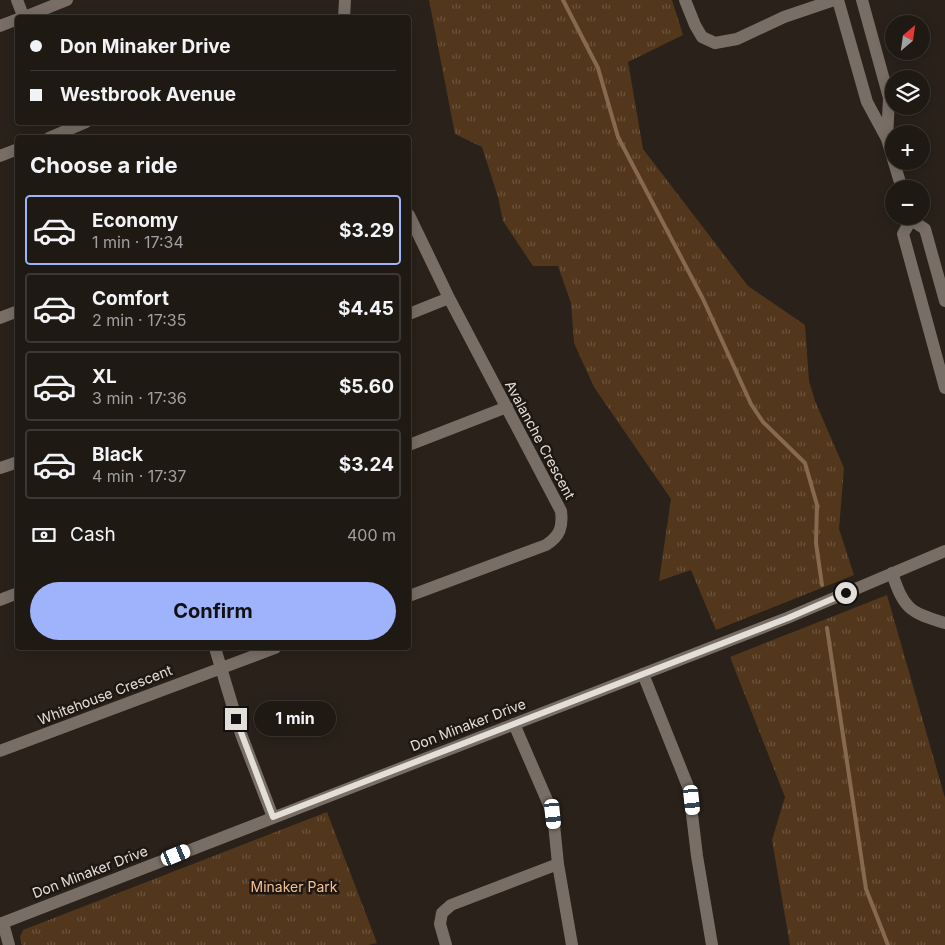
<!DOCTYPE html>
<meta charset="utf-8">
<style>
body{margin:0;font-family:Inter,sans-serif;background:#27221d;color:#f1f3f6;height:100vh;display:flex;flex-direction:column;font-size:19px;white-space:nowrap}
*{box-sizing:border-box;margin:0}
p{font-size:16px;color:#a1a0a0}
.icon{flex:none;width:28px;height:28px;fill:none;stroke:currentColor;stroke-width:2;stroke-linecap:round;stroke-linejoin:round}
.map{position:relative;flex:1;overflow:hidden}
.details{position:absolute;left:15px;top:135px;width:396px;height:515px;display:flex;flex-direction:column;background:#1f1914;border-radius:5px;box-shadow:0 2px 12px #0003,0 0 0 1px #3c3834}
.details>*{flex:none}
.guide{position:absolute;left:15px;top:15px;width:396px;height:110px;border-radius:5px;box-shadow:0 2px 12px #0003,0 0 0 1px #3c3834;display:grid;align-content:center;height:110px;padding:0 15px;background:#1f1914}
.needle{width:32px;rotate:29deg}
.buttons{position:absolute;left:885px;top:15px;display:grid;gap:10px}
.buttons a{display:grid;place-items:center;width:45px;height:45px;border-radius:50%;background:#1f1914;box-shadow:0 2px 12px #0003,0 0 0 1px #3c3834;font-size:25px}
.end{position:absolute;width:22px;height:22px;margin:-11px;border:6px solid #e4ded9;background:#111;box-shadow:0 0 0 2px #111}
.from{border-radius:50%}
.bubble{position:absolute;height:35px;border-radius:18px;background:#1f1914;box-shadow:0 2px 12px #0003,0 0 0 1px #3c3834;font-size:16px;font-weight:700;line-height:35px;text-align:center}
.car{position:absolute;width:15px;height:30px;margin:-15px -8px;border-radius:6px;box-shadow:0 0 4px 1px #0007;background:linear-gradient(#fff 24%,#345 0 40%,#fff 0 76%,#345 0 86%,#fff 0)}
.guide b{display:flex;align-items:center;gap:18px;height:48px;font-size:19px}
.guide b+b{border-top:1px solid #3c3834}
.guide i{width:12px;height:12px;background:#f1f3f6}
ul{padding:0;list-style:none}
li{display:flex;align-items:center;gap:15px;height:70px;margin:0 10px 8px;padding:0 5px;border:2px solid #3c3834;border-radius:5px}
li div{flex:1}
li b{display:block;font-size:19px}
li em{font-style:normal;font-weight:700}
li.selected{border-color:#9fb3fd}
li>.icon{width:45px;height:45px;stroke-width:1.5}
h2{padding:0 15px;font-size:22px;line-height:60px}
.pay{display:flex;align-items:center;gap:12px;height:55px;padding:0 15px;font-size:19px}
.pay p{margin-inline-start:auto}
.action{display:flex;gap:10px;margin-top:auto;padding:10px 15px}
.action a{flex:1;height:58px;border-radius:30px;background:#9fb3fd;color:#111;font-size:20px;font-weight:700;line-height:58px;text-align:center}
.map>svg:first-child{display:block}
</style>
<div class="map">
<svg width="945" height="945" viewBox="0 0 945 945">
<defs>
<pattern id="park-tufts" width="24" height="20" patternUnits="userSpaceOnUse" patternTransform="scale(1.25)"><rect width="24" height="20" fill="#53371d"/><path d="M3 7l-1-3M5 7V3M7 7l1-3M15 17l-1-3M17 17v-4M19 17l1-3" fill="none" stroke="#6c543d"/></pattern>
</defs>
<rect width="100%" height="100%" fill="#29211a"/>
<path fill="url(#park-tufts)" d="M429 0H672L683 35 628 62 643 149 748 286 805 325 809 381 815 401 844 468 839 529 854 575 716 630 691 570 659 581 671 499 594 387 574 343 571 303 558 266H533L503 221 498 197 482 147 455 134Z
M887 595 945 798V945H790L772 840 785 797 730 657Z
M327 812 377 943 368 945H22L20 937 23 930Z"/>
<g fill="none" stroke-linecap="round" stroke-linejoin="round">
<path stroke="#87694e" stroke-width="4" d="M563 0 598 68 618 137 703 299 751 404 763 422 805 463 817 505 816 543 822 585
M827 628 866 889 888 945"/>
<path stroke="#786e65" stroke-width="12" d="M17 0 24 18
M685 0 695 25 702 37 715 43 737 39 784 17 834 0
M22 18 67 0
M344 18 345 0
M0 26 18 19
M49 138 86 122
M0 156 18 149
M409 215 449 298 561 511C563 527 560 536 546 545L409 596
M409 314 449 298
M0 318 18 311
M409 445 507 407
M0 468 18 462
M892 573C904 609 909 612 945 623
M0 600 18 593
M215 648 241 734 273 817
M643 674 689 789 697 856 712 945
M514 724 553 814 558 864 572 945
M0 751 275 648
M3 923 9 945
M446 945 440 924 442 913 451 905 558 864"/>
<path stroke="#786e65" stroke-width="12" d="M838 0 867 102 887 139 902 189
M862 0 889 98 887 139
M910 216 911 220 925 229 945 301
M911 220 903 234 945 388
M0 924 787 618 945 551"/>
</g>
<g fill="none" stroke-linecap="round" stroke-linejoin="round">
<path stroke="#e4ded9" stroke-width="6" d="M236 719 273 817 788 618 846 593"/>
</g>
<g text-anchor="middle" stroke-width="5" stroke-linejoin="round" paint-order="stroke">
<g font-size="14" fill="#e4ded9" stroke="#1f1711">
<text transform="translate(540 440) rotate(62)" y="5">Avalanche Crescent</text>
<text transform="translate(105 695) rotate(-21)" y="5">Whitehouse Crescent</text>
<text transform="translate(468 725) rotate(-21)" y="5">Don Minaker Drive</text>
<text transform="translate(90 872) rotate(-21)" y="5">Don Minaker Drive</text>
</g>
<g font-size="14" fill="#f5c092" stroke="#1f1711">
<text x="294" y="892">Minaker Park</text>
</g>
</g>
</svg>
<div class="buttons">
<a><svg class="needle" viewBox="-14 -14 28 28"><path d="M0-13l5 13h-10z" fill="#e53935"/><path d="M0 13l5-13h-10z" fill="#a1a0a0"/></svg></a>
<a><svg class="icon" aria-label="layers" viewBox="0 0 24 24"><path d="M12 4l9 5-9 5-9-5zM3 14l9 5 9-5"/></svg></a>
<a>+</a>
<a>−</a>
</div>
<i class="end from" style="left:846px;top:593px"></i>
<i class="end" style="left:236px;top:719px"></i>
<div class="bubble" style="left:254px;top:701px;width:82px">1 min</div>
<i class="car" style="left:692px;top:800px;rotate:174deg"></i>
<i class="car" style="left:553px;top:814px;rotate:174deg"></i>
<i class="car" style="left:176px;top:855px;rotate:68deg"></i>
<div class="guide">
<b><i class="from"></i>Don Minaker Drive</b>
<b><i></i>Westbrook Avenue</b>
</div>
<section class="details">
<h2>Choose a ride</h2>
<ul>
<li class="selected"><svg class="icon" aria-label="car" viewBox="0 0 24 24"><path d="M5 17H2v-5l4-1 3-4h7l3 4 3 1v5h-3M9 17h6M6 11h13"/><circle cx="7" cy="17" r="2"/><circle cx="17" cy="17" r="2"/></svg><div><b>Economy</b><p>1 min · 17:34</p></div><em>$3.29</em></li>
<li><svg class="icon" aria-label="car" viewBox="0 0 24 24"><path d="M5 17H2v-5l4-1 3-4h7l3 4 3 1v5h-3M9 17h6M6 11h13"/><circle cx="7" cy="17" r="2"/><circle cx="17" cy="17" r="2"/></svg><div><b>Comfort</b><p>2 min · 17:35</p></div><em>$4.45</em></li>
<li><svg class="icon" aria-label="car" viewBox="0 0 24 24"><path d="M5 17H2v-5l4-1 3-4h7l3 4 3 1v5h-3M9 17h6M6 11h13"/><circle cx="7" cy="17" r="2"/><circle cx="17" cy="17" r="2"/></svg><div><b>XL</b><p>3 min · 17:36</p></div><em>$5.60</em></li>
<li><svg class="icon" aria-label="car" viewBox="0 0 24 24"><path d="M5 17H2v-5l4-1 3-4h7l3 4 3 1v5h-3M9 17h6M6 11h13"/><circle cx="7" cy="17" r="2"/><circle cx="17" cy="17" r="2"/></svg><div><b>Black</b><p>4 min · 17:37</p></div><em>$3.24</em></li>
</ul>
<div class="pay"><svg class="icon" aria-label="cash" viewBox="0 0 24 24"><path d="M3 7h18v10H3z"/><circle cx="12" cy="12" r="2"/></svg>Cash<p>400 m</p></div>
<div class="action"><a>Confirm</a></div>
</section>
</div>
